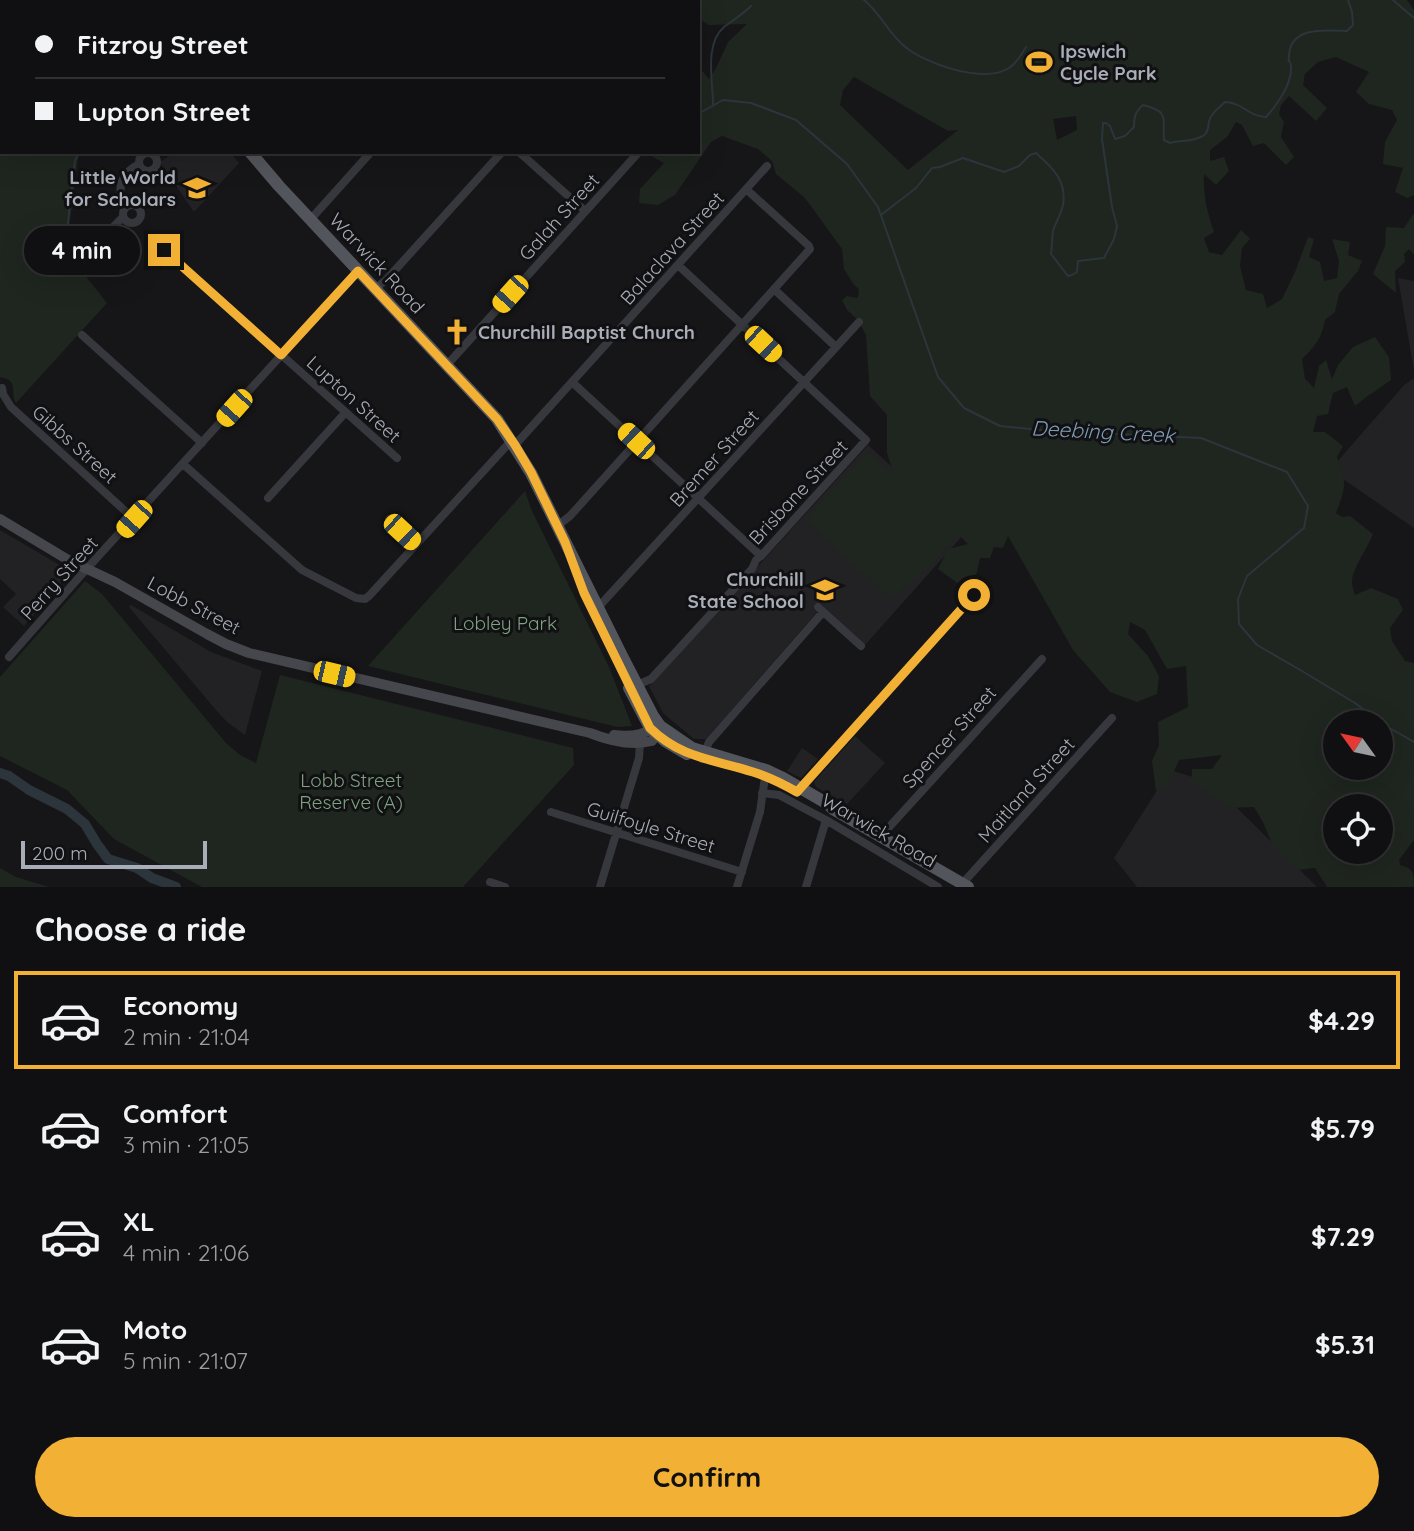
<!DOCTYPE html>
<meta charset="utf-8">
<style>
body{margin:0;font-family:Quicksand,sans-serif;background:#1e1e20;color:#f1f3f6;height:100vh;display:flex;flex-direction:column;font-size:26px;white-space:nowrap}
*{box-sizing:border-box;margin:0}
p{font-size:23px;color:#9c9d9f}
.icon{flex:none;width:38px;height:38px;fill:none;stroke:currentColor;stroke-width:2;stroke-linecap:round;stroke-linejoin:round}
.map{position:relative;height:887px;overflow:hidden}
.drawer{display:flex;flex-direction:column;background:#101012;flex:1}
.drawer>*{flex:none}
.top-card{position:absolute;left:0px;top:0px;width:700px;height:154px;box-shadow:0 7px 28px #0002,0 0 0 2px #303032;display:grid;align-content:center;height:154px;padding:0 35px;background:#101012}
.needle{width:46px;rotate:303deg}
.fabs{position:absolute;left:1323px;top:710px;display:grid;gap:14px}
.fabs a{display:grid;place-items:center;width:70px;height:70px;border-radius:50%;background:#101012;box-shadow:0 7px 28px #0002,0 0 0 2px #303032;font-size:35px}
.scale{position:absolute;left:21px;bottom:18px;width:186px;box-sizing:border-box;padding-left:7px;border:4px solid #a8adb8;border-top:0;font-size:19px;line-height:24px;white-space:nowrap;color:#a8adb8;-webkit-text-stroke:5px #111113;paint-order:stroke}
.end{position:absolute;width:32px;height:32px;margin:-16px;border:9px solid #f2b134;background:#111;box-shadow:0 0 0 4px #111}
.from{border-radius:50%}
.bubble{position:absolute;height:49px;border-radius:24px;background:#101012;box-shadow:0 7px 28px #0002,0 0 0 2px #303032;font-size:23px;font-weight:700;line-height:49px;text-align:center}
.car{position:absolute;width:21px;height:42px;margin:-21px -10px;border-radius:9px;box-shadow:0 0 5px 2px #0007;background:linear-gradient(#f5c518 24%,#345 0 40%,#f5c518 0 76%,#345 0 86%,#f5c518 0)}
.top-card b{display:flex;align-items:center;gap:24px;height:66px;font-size:26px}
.top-card b+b{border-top:2px solid #303032}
.top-card i{width:18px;height:18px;background:#f1f3f6}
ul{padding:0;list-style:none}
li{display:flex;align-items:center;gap:21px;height:98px;margin:0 14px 10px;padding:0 21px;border:4px solid transparent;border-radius:0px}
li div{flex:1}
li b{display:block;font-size:26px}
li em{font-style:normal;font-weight:700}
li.current{border-color:#f2b134}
li>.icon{width:63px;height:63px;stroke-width:1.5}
h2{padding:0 35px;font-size:32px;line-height:84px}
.button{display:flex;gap:14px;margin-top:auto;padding:14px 35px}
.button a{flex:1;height:80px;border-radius:42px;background:#f2b134;color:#111;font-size:28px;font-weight:700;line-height:80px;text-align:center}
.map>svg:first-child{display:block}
</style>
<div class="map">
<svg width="1414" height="887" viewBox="0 0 1414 887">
<rect width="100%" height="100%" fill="#161618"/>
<path fill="#222225" d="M176 152H230L239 163 194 212 161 164V161Z
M1398 278 1414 281V371Z
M1414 378V528L1330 470 1404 385Z
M868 445 965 533 865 645 819 602 813 608 817 612 706 739H694L663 713 649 686Z
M0 530 68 570V575L24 626 3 607 16 594 0 579Z
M131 605 211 652 262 671 245 735 227 722 216 710 129 607Z
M855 736 885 763 847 804 816 787 814 782Z
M802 748 818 759 801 778 787 771Z
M1170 770 1193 777 1234 805 1317 887H1137L1114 858Z"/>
<path fill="#1e261f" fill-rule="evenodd" d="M0 0H107L108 2H2V152H79L66 251 107 303 16 403C9 391 20 381 0 377Z
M182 0H363L368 2H183Z
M673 0H1407L1414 10V195L1407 198 1395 192 1403 168 1383 164 1385 142 1397 120 1392 110 1369 104 1356 92 1369 72 1336 57 1318 62 1305 74 1303 85 1327 108 1316 121 1289 96 1281 105 1279 114 1284 122 1281 137 1294 157 1286 165 1264 143 1253 146 1242 125 1236 122 1227 137 1210 150V161L1224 157 1229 171 1216 185 1204 174C1203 194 1207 212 1214 232L1204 238 1209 252 1222 255 1241 230 1250 239 1242 248 1240 266 1246 290 1263 294 1267 308 1282 299 1295 272 1308 237 1314 239 1309 257 1320 262 1324 281 1337 278 1339 261 1332 239 1350 242 1348 255 1362 261 1358 271 1339 294 1335 312 1325 320C1322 337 1315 347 1302 359L1305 379 1314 388 1319 366 1326 360 1332 379 1338 365 1353 347 1375 337 1389 357 1391 380 1365 398 1355 406 1347 387 1333 393 1328 414 1317 416 1313 432H1325L1343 446 1337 457C1347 483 1346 487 1336 513L1342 517 1350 516 1373 534C1368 547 1351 571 1352 583 1352 587 1354 591 1355 595L1371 588 1398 599 1403 610 1390 628 1392 641 1405 661 1414 663V840L1399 860 1400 865C1414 869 1414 873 1414 887H1327L1315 868 1296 870 1272 844 1263 822 1254 807 1229 808 1192 783V769H1212L1222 755 1179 760 1168 786 1156 791 1152 761 1159 745 1158 722 1188 707 1186 666 1167 669 1145 630 1130 622 1128 634 1148 656 1159 676 1157 694 1137 702 1110 692 1073 650 1008 536 1003 548 994 547 990 558H980L977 572 967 590 938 569 948 549 968 544 956 532V537L930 567 890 599 809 523 808 520 811 514 866 453 872 455 912 490 893 472 887 453V415L870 396 866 335 857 319 847 310 842 300 847 296 857 298 859 294 858 288 854 285 844 269 842 249 805 198 776 174 772 161 758 149 722 136 711 142 675 195 658 205 639 203 640 189 664 163 644 152H698V66L709 79 716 68 728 42 747 24 709 25 698 18V2H675ZM854 77 948 131 958 130 908 170 840 105 843 90ZM1076 116 1077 130 1057 140 1053 119ZM1335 723H1381V768H1335ZM1335 807H1381V852H1335Z
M1414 213V255L1409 249 1404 254 1405 262 1395 271 1396 293 1373 274 1385 246 1386 227 1404 228Z
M525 491 532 511 609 667 632 726 617 727 368 666Z
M85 581 102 594 226 743 240 755 256 763 280 675 573 748 574 765 463 887H202L114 839 67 790 0 756V677Z
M0 868 16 877 49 887H0Z"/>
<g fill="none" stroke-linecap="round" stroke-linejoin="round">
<path stroke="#2c353c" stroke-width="2" d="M107 0 108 2
M278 0 284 2
M864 0C880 13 888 32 903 45 924 64 984 84 1009 68 1017 63 1021 55 1026 47
M1393 0 1414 18
M79 2 83 0
M0 62 2 61
M713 104C713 82 704 44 724 27 733 20 742 15 751 6
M698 114 723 100 751 103 796 120 847 164 878 207 938 377 964 408 1000 426 1050 431 1201 438 1287 472 1308 506 1304 528 1247 576 1238 599 1239 624 1257 645 1302 671 1355 703 1386 726 1414 742
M881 215 916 188 932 168 940 167 963 158 1004 172 1019 166 1030 155 1036 153C1053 168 1067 181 1063 205 1061 214 1056 222 1053 231 1052 238 1052 247 1051 254L1068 276 1072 275 1077 272 1078 261 1104 258 1114 239 1117 226 1112 207 1102 139 1103 123H1106L1110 126 1115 139 1125 136 1134 127C1134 117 1135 112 1143 105 1171 112 1162 119 1164 140L1170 143C1179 140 1189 142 1198 138 1213 133 1205 124 1212 115 1215 110 1221 106 1225 102 1244 103 1247 116 1266 117 1277 105 1292 84 1291 67 1290 56 1288 67 1289 56 1290 26 1325 30 1347 31L1353 25 1352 12 1348 0
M49 265 50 256 62 249 66 240 75 160 80 152"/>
<path stroke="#2c353c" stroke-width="10" d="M0 773 9 776 29 790 67 809 85 824 97 844 108 859 137 868 152 878 176 887"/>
<path stroke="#37383d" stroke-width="8" d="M635 2 637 0
M519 152 585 211
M139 162a9 9 0 1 1 18 0a9 9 0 1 1-18 0Z
M123 214a9 9 0 1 1 18 0a9 9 0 1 1-18 0Z
M127 206C114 190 122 172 139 164
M310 220 371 152
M109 231 123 217
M164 250 397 458
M375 289 387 279 502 152
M775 290 836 347
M82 335 202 443
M447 365 638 153
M572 382 761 556
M2 388 3 394 11 407 134 519
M515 445 767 166
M183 464 302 570 356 598 365 599 369 596 511 441
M268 498 345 413
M389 519 416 544
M557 526 570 516 810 249 809 246 746 189
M818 607 861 646
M593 613 859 322
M9 657 82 574 358 271
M637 685 651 679 752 569 756 560 761 556 866 440 678 265
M702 759 709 742 823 612
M798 791 974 595
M762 793 779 795 826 820 938 887
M551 812 742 872
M881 836 1042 659
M490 882 505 887
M962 884 1112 718
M600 887 639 758 640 743
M737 887 760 812 766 770
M806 887 826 820"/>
<path stroke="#45474d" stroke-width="10" d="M0 519 70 561 115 582 207 634 226 644 249 653 590 733C610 741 631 746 652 741L659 729
M614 735C622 736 632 736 640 734 647 732 652 728 658 726"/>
<path stroke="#53555c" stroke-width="12" d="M166 0 167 2
M250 152 279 186 497 419 531 473 622 656 653 716 660 726 692 748 766 770 783 778 828 804 833 809 968 887
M629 688 650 728 665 741 687 754"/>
</g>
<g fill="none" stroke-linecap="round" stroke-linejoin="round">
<path stroke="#f2b134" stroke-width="9" d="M164 250 281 355 358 271 482 403 497 419 515 445 531 472 565 542 584 593 650 728C682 759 713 759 753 772 769 777 783 784 797 792L974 595"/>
</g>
<defs>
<g id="stadium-bare" transform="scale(2.1)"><path d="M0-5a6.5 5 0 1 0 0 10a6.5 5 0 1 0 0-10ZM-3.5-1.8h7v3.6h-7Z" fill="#f2b134" stroke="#111113" stroke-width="2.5" paint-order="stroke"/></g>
<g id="school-bare" transform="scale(2.1)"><path d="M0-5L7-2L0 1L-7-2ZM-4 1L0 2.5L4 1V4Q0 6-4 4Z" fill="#f2b134" stroke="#111113" stroke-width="2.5" paint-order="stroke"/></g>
<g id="church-bare" transform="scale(2.1)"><path d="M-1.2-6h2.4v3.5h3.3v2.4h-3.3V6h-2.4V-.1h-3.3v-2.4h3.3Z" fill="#f2b134" stroke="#111113" stroke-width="2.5" paint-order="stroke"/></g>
</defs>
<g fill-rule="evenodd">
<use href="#stadium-bare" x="1039" y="62"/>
<use href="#school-bare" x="197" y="188"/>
<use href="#church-bare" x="457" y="332"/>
<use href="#school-bare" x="825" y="590"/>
</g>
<g text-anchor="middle" stroke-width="6" stroke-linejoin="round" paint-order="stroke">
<g font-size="19" font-weight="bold" fill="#a8adb8" stroke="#111113" text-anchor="start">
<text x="1060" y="58">Ipswich<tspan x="1060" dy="22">Cycle Park</tspan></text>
<text x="176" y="184" text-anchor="end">Little World<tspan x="176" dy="22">for Scholars</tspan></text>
<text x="478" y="339">Churchill Baptist Church</text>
<text x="804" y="586" text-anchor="end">Churchill<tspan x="804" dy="22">State School</tspan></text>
</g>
<g font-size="19" fill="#a8adb8" stroke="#111113">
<text transform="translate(559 217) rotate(-48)" y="7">Galah Street</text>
<text transform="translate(672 248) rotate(-48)" y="7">Balaclava Street</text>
<text transform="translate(377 263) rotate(47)" y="7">Warwick Road</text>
<text transform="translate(354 399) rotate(42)" y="7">Lupton Street</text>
<text transform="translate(75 444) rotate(42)" y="7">Gibbs Street</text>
<text transform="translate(714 458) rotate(-48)" y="7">Bremer Street</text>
<text transform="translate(798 492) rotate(-47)" y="7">Brisbane Street</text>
<text transform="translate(59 578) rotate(-48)" y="7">Perry Street</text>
<text transform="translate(194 605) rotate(28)" y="7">Lobb Street</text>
<text transform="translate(949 737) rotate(-48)" y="7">Spencer Street</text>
<text transform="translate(1026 790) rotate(-48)" y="7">Maitland Street</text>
<text transform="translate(651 827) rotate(17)" y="7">Guilfoyle Street</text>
<text transform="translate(879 830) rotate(30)" y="7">Warwick Road</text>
</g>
<g font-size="19" fill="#7fa381" stroke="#111113">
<text x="505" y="630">Lobley Park</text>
<text x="351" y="787">Lobb Street<tspan x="351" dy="22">Reserve (A)</tspan></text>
</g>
<g font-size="21" font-style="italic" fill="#7f9bb3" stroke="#111113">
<text transform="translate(1103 432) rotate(3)" y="7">Deebing Creek</text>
</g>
</g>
</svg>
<div class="fabs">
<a><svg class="needle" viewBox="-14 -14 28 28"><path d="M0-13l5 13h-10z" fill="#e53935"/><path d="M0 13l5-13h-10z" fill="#9c9d9f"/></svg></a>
<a><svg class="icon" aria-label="locate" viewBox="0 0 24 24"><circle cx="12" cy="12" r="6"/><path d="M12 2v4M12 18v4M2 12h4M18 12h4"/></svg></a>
</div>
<div class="scale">200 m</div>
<i class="end from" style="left:974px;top:595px"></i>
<i class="end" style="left:164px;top:250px"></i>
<div class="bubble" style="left:24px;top:226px;width:116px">4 min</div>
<i class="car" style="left:510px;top:294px;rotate:222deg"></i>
<i class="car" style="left:763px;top:344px;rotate:133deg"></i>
<i class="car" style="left:234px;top:408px;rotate:222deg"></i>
<i class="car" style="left:636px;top:441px;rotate:313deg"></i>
<i class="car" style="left:134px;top:519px;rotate:222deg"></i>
<i class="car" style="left:402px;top:532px;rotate:133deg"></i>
<i class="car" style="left:334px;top:674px;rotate:103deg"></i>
<div class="top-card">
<b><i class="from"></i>Fitzroy Street</b>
<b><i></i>Lupton Street</b>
</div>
</div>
<section class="drawer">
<h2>Choose a ride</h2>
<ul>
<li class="current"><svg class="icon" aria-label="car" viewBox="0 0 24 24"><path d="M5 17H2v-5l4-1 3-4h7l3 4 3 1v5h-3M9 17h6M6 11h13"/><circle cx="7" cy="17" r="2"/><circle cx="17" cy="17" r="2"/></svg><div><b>Economy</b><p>2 min · 21:04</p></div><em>$4.29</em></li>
<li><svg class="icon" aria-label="car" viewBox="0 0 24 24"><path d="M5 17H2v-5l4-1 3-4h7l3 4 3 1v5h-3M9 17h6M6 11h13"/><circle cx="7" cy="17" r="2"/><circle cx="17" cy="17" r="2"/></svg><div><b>Comfort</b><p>3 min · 21:05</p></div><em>$5.79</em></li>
<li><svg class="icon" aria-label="car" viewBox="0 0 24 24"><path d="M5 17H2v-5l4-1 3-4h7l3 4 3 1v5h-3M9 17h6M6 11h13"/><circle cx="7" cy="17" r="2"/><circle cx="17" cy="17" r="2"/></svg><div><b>XL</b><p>4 min · 21:06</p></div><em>$7.29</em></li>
<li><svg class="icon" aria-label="car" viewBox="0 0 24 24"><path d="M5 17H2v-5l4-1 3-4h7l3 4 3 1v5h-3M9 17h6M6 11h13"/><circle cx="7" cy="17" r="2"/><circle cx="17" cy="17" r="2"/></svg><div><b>Moto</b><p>5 min · 21:07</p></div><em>$5.31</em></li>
</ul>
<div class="button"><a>Confirm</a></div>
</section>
